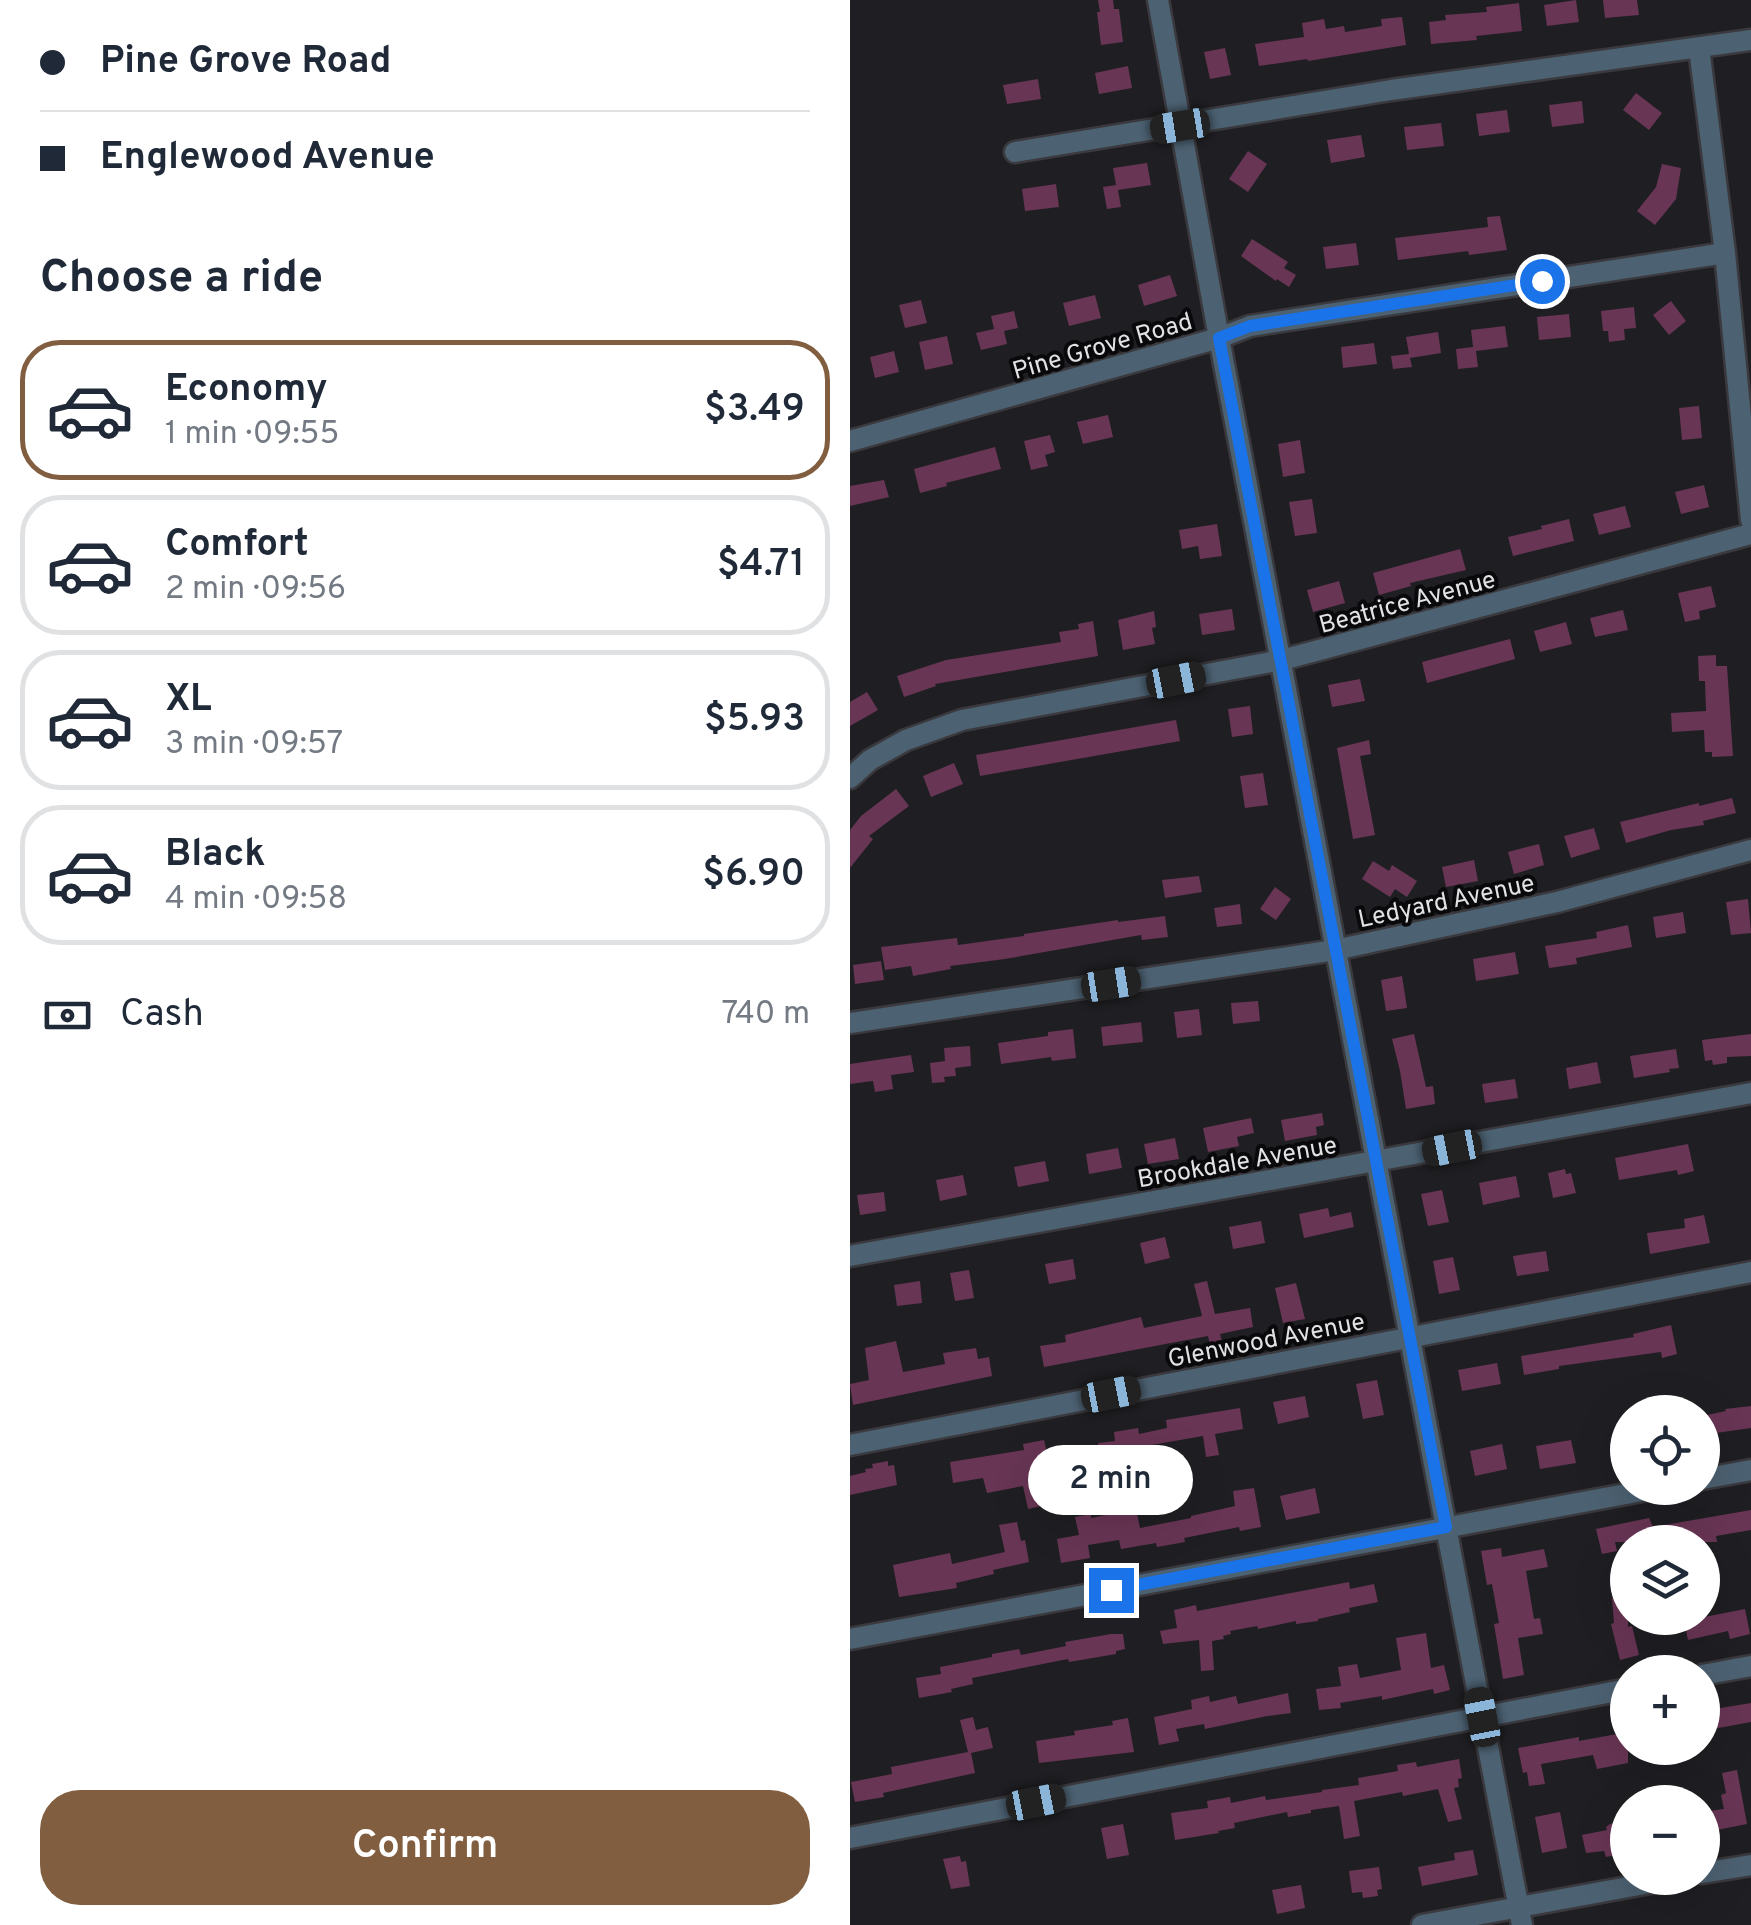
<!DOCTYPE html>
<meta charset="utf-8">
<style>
body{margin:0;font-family:Overpass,sans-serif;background:#f6f6f7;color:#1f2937;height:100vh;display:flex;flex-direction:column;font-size:38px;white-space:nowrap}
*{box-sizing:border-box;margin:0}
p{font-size:32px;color:#747a83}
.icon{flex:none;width:55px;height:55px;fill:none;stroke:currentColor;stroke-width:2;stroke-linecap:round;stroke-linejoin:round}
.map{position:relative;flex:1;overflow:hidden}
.drawer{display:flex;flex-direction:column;background:#fff;width:850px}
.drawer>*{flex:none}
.banner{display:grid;align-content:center;height:220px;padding:0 40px;background:#fff}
.controls{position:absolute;left:760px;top:1395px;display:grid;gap:20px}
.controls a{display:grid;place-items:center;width:110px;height:110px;border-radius:50%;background:#fff;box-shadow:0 10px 40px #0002;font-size:50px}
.end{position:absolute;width:45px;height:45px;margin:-22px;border:12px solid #1a73e8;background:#fff;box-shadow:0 0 0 5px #fff}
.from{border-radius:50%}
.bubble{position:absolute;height:70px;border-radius:35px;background:#fff;box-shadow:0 10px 40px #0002;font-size:32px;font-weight:600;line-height:70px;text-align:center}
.car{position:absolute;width:30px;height:60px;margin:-30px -15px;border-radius:12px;box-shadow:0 0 8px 2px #0007;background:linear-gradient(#222 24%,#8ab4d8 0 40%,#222 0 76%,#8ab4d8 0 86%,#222 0)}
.banner b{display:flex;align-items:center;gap:35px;height:95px;font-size:38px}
.banner b+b{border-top:2px solid #e0e1e3}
.banner i{width:25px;height:25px;background:#1f2937}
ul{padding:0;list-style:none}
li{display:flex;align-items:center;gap:30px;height:140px;margin:0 20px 15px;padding:0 20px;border:5px solid #e0e1e3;border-radius:40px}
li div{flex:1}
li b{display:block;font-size:38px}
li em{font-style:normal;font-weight:600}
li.active{border-color:#825e41}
li>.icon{width:90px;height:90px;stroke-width:1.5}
h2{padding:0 40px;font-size:45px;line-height:120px}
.pay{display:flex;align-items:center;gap:25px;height:110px;padding:0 40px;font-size:38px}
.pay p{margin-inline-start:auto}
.action{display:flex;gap:20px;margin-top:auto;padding:20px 40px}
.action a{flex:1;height:115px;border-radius:40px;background:#825e41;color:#fff;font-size:40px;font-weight:600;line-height:115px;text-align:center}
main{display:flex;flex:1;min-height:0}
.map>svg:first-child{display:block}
</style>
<main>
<section class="drawer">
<div class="banner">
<b><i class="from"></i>Pine Grove Road</b>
<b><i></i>Englewood Avenue</b>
</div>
<h2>Choose a ride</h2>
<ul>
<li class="active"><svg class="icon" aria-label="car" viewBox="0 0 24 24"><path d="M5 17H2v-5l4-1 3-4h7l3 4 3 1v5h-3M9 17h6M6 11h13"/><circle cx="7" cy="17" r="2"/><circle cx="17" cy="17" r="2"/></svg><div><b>Economy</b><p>1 min · 09:55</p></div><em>$3.49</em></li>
<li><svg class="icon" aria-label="car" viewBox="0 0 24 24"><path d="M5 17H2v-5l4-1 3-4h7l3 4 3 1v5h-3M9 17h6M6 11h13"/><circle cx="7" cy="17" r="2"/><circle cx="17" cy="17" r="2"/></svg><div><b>Comfort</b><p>2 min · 09:56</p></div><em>$4.71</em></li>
<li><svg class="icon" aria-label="car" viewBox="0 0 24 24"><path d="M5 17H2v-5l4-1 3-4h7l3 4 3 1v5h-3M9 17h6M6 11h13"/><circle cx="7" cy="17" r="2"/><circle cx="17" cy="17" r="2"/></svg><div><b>XL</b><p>3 min · 09:57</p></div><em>$5.93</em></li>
<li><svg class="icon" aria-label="car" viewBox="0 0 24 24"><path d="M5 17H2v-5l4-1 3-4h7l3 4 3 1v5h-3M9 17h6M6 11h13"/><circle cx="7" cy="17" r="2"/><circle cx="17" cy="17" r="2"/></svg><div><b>Black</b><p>4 min · 09:58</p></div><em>$6.90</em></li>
</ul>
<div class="pay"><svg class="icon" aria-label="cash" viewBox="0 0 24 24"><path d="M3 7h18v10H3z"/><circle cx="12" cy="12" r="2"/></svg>Cash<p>740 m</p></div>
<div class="action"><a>Confirm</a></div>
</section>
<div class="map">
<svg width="901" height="1925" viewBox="0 0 901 1925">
<rect width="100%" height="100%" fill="#1f1f23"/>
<path fill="#683554" d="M248 0H263L264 9H269L273 42 251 45 247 12H250Z
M726 0 729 22 697 26 694 5Z
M753 0H787L789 15 755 18Z
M669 3 672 31 626 36 627 40 581 44 579 22 596 20 595 15 637 12 636 7Z
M552 17 556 45 458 61 457 59 409 66 405 44 454 37 452 23 474 19 476 29 494 26 495 32 532 26 531 19Z
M375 48 381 75 360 79 354 52Z
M278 66 282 88 249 94 245 73Z
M188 79 191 99 157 104 153 85Z
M786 93 812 113 799 130 773 110Z
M732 101 734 123 702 127 699 105Z
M657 110 660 132 629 136 626 114Z
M591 123 594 146 557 150 554 127Z
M511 135 515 157 481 163 477 140Z
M398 151 417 164 398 192 379 179Z
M297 163 301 185 268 190 271 207 257 209 253 187 266 185 263 168Z
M812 164 831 168 826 199 805 225 787 211 806 187Z
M206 184 209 207 175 211 172 189Z
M650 216 657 250 619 255 618 251 548 260 545 238 638 227 637 217Z
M402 239 438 262 434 268 446 275 439 287 427 279 426 281 391 256Z
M506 243 509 265 476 269 473 247Z
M320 275 327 296 294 306 288 285Z
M245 295 251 318 219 326 213 303Z
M71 300 77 323 55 328 49 305Z
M821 301 836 321 819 335 803 315Z
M784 307 786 328 774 329 775 340 759 342 758 331H753L751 311Z
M164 311 168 328 154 331 157 344 131 350 126 333 144 329 141 316Z
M719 314 721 337 689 340 687 317Z
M655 326 658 347 626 351 628 367 608 369 606 349 623 347 621 330Z
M588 332 591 353 560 358 562 367 543 369 541 356 559 354 556 337Z
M97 336 103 364 75 370 69 342Z
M524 343 527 364 493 368 491 347Z
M44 351 49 372 25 378 20 357Z
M849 406 852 438 832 440 829 408Z
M258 415 263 437 233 444 227 422Z
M200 435 205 452 195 455 198 466 181 470 174 441Z
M450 440 455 473 433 477 428 444Z
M145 447 151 469 96 483 97 486 70 493 64 469Z
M34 480 39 497 0 506V486Z
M854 485 859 507 831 514 825 492Z
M462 499 467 533 445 536 439 502Z
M775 506 781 527 749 535 743 514Z
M719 519 724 541 663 556 658 537 692 529 691 526Z
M367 524 372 556 350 559 348 546 332 549 329 530Z
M610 549 616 570 560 583 561 586 529 595 523 573Z
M489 581 495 603 463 612 457 590Z
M861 586 866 607 849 611 850 619 835 622 828 593Z
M382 609 385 630 352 635 349 614Z
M773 610 778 630 745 637 740 618Z
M304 611 306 627 302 628 305 644 273 650 268 620Z
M243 621 248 656 85 684 86 686 54 697 47 676 96 660 211 642 209 632 229 629 228 624Z
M716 622 722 644 690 652 684 631Z
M660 639 665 659 577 683 572 662Z
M866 655V666H877L883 756 862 757V752H855L854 730 822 732 821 713 856 711 855 681H849L848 656Z
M510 679 515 701 482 707 478 685Z
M17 692 28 710 0 726V702Z
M400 706 403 734 382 737 378 709Z
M326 720 330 741 130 776 126 755Z
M519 740 521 754 510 756 525 835 503 839 487 748Z
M104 763 113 784 81 797 73 776Z
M413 773 418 805 395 808 390 776Z
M46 789 59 806 19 836 23 839 0 868V830L11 816Z
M882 798 886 813 853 821 854 825 821 830 776 843 770 822 849 803V806Z
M744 828 750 849 721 858 714 836Z
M689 844 694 865 664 874 658 852Z
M624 860 628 881 596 887 592 867Z
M523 861 539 871 542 865 567 881 557 897 545 889 540 897 512 879Z
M349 876 352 892 315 898 312 880Z
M425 887 441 899 426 920 410 909Z
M898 899 901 933 881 935 876 902Z
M390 904 392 924 367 927 364 908Z
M833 912 836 933 806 938 803 917Z
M315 916 318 937 292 940 291 935 155 959 100 966 101 969 63 976 61 966 35 970 31 947 107 938 108 945 174 936V934L268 920V922Z
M778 925 782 947 726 958 727 964 699 968 695 946 747 938 746 932Z
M665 952 669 974 626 981 623 959Z
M31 961 34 980 5 984 3 965Z
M552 976 557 1008 536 1011 531 980Z
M408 1001 410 1021 383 1024 381 1003Z
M349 1009 352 1035 327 1038 324 1012Z
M291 1022 293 1042 253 1046 251 1027Z
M223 1029 226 1058 202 1061 201 1057 151 1064 148 1043 198 1036V1032Z
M564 1034 576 1087 583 1086 585 1104 556 1109 550 1071 542 1039Z
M901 1034V1056L877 1057V1063L863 1065 862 1060 855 1061 852 1040Z
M120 1046 121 1066 105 1068 106 1076 94 1077 95 1082 82 1083 80 1063 95 1061 94 1048Z
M826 1049 829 1068 819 1069 820 1072 784 1078 780 1056Z
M61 1055 64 1072 41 1075 43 1089 25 1092 23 1081 0 1084V1064Z
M747 1062 751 1083 719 1089 716 1068Z
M665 1079 668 1098 635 1103 632 1084Z
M472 1113 474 1125 466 1127 467 1135 435 1141 431 1120Z
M401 1118 404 1133 387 1137 389 1146 358 1152 353 1128Z
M325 1138 329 1159 298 1164 294 1144Z
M838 1144 844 1171 828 1175 827 1170 769 1180 765 1158Z
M268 1148 272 1168 239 1174 236 1154Z
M195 1161 199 1181 168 1187 164 1167Z
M715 1169 716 1174 721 1173 726 1193 703 1198 698 1173Z
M113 1175 117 1195 90 1201 86 1180Z
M666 1176 670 1197 633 1205 629 1183Z
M592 1190 599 1222 578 1226 571 1194Z
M34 1192 36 1211 10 1215 7 1195Z
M478 1208 480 1217 501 1212 504 1227 454 1238 449 1214Z
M854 1215 860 1243 800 1254 797 1233 835 1228 834 1219Z
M411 1221 415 1243 383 1249 379 1227Z
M315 1237 320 1258 295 1264 290 1243Z
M696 1251 699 1271 667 1276 663 1256Z
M603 1257 610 1290 589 1294 583 1261Z
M223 1259 226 1279 199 1284 195 1264Z
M119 1270 124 1298 105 1301 100 1273Z
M70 1281 72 1303 47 1306 44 1285Z
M357 1281 365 1314 400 1308 403 1327 370 1334 372 1342 360 1345 358 1336 194 1367 190 1346 216 1342 215 1335 291 1317 294 1328 352 1316 344 1284Z
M446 1283 455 1319 433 1323 425 1288Z
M821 1325 827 1354 812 1358 811 1352 709 1366V1369L674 1375 671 1356 784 1337 783 1334Z
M46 1341 53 1372 95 1364 93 1353 126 1348 128 1359 139 1357 142 1376 3 1405 0 1384 19 1380 15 1348Z
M647 1363 651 1384 612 1391 608 1370Z
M527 1380 534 1415 513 1419 506 1384Z
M455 1396 459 1417 428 1424 423 1402Z
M901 1406V1428L852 1435V1416L876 1411 875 1409Z
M390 1408 393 1429 365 1434 369 1455 356 1457 353 1436 267 1451 268 1460 251 1462 248 1443 265 1441 264 1432 288 1428 289 1434 317 1428 316 1420Z
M194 1440 200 1467 194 1468 195 1474 189 1475 195 1505 178 1509 173 1486 137 1493 133 1478 103 1483 100 1462 174 1450 173 1444Z
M721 1440 726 1463 690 1469 686 1446Z
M652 1444 657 1469 625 1476 620 1451Z
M38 1461V1466L44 1465 47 1485 0 1495V1476L16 1472 15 1469 23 1468 22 1464Z
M404 1488 411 1527 390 1531 389 1527 334 1538 335 1542 307 1547 306 1543 271 1549 269 1540 238 1545 240 1558 211 1563 207 1539 229 1535 225 1517 241 1514V1518L286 1509 290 1528 341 1518V1516L385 1506 383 1491Z
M465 1488 470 1513 436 1520 430 1496Z
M901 1510V1530L866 1536 867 1542H765L767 1551 752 1554 746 1529 799 1518 803 1527Z
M167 1522 171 1541 175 1540 179 1562 143 1570 144 1574 106 1583 107 1588 49 1597 43 1565 100 1553 102 1564 155 1552 149 1525Z
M651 1548 652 1557 694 1549 698 1567 676 1571 684 1619 690 1618 693 1634 668 1638 674 1675 653 1679 644 1624 649 1623 642 1584 637 1585 631 1551Z
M499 1582 500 1589 524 1584 528 1602 499 1608 500 1612 468 1619V1621L446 1624V1621L408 1629 407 1626 380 1631 381 1634 373 1636 374 1639 362 1641 364 1670 351 1671 349 1640 313 1644 310 1631 327 1628 324 1610 346 1605 347 1611Z
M778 1596V1627L782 1626 789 1655 770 1660 761 1624 764 1623 762 1598Z
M895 1609 900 1634 880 1639 878 1631 838 1640 834 1621Z
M576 1633 581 1668 594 1665 600 1690 584 1694 583 1689 532 1700V1696L490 1703 491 1708 469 1710 466 1689 491 1686 488 1667 507 1664 510 1678 551 1670 546 1638Z
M261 1634H273L275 1649 266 1651V1654L219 1662 218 1659 122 1678 123 1684 101 1689 102 1692 69 1698 66 1678 91 1674 90 1667 142 1657V1654L169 1649 171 1655 216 1646 215 1642Z
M438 1693 441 1713 417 1716 355 1729 354 1724 326 1729 329 1741 309 1745 304 1717 342 1709 341 1700 359 1696 360 1702 386 1696 388 1704Z
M901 1703V1722L852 1731V1711Z
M123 1717 126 1730 138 1727 143 1748 121 1753 125 1773 33 1793 34 1797 5 1802 1 1782 42 1774 41 1767 118 1752 110 1720Z
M278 1718 284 1752 189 1763 186 1741 225 1735 224 1731 263 1725 262 1721Z
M778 1732V1763L747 1769 743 1755 691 1764 695 1784 679 1786 677 1772 673 1773 668 1748 729 1737V1741Z
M609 1759 612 1778 608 1779 609 1787 604 1788 612 1819 598 1822 588 1789 553 1796 552 1792 504 1801 510 1836 494 1839 489 1806 461 1810V1813L438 1817 437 1812 384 1823 385 1828 368 1831 369 1833 325 1840 321 1813 358 1808 357 1801 380 1797 381 1803 415 1796 416 1800 472 1792V1790L509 1785 508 1778 548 1771 547 1765 566 1762 567 1767Z
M887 1770 897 1824 852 1833V1812L874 1809 871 1795 876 1793 872 1773Z
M710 1812 717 1848 692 1853 685 1817Z
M778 1820V1853L756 1857 754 1851 736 1853 732 1835 757 1830 756 1827 760 1824Z
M273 1824 279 1855 257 1859 251 1828Z
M623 1850 628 1875 572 1886 568 1867 605 1860 604 1853Z
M110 1856 111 1862 116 1861 120 1886 101 1889 93 1859Z
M529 1867 532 1889 527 1890 528 1896 513 1898 512 1892 502 1893 499 1871Z
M451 1885 455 1908 427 1914 422 1890Z"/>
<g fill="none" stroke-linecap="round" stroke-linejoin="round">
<g stroke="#3a3a3e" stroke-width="25">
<path id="street" d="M308 0 369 338 672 1925
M849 48 875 253 901 520
M165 152 541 90 901 40
M0 441 369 338 400 326 875 253
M0 778 20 760 56 740 112 720 432 660 901 534
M0 1023 485 950 707 902 901 850
M0 1256 901 1093
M0 1445 901 1272
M852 1479 901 1470
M0 1639 808 1488
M852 1675 901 1666
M0 1838 778 1689
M852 1873 901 1865
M572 1925 827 1878"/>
</g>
<use href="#street" stroke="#4c6172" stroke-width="20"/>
</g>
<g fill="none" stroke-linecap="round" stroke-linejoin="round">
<path stroke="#1a73e8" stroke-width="12" d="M261 1590 596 1527 369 338 400 326 692 281"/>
</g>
<g text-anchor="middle" stroke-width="8" stroke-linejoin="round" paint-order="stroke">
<g font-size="25" fill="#e2e2e5" stroke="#09090b">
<text transform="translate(252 345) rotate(-16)" y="9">Pine Grove Road</text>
<text transform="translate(557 601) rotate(-15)" y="9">Beatrice Avenue</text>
<text transform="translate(596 900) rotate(-12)" y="9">Ledyard Avenue</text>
<text transform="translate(387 1161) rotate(-10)" y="9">Brookdale Avenue</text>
<text transform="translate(416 1339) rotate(-11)" y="9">Glenwood Avenue</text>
</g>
</g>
</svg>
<div class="controls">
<a><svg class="icon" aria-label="locate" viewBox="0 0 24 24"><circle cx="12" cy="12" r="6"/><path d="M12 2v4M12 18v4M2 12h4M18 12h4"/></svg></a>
<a><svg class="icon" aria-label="layers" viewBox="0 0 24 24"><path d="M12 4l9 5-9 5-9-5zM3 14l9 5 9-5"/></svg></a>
<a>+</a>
<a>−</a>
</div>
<i class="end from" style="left:692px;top:281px"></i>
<i class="end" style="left:261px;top:1590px"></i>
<div class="bubble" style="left:178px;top:1445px;width:165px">2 min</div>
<i class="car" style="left:330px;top:126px;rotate:261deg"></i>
<i class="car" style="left:326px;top:680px;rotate:79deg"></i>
<i class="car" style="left:261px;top:984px;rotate:81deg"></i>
<i class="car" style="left:602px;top:1148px;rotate:259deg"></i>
<i class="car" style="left:261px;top:1394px;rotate:79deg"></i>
<i class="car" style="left:632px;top:1717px;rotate:349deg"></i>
<i class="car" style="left:186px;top:1802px;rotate:79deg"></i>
</div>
</main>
